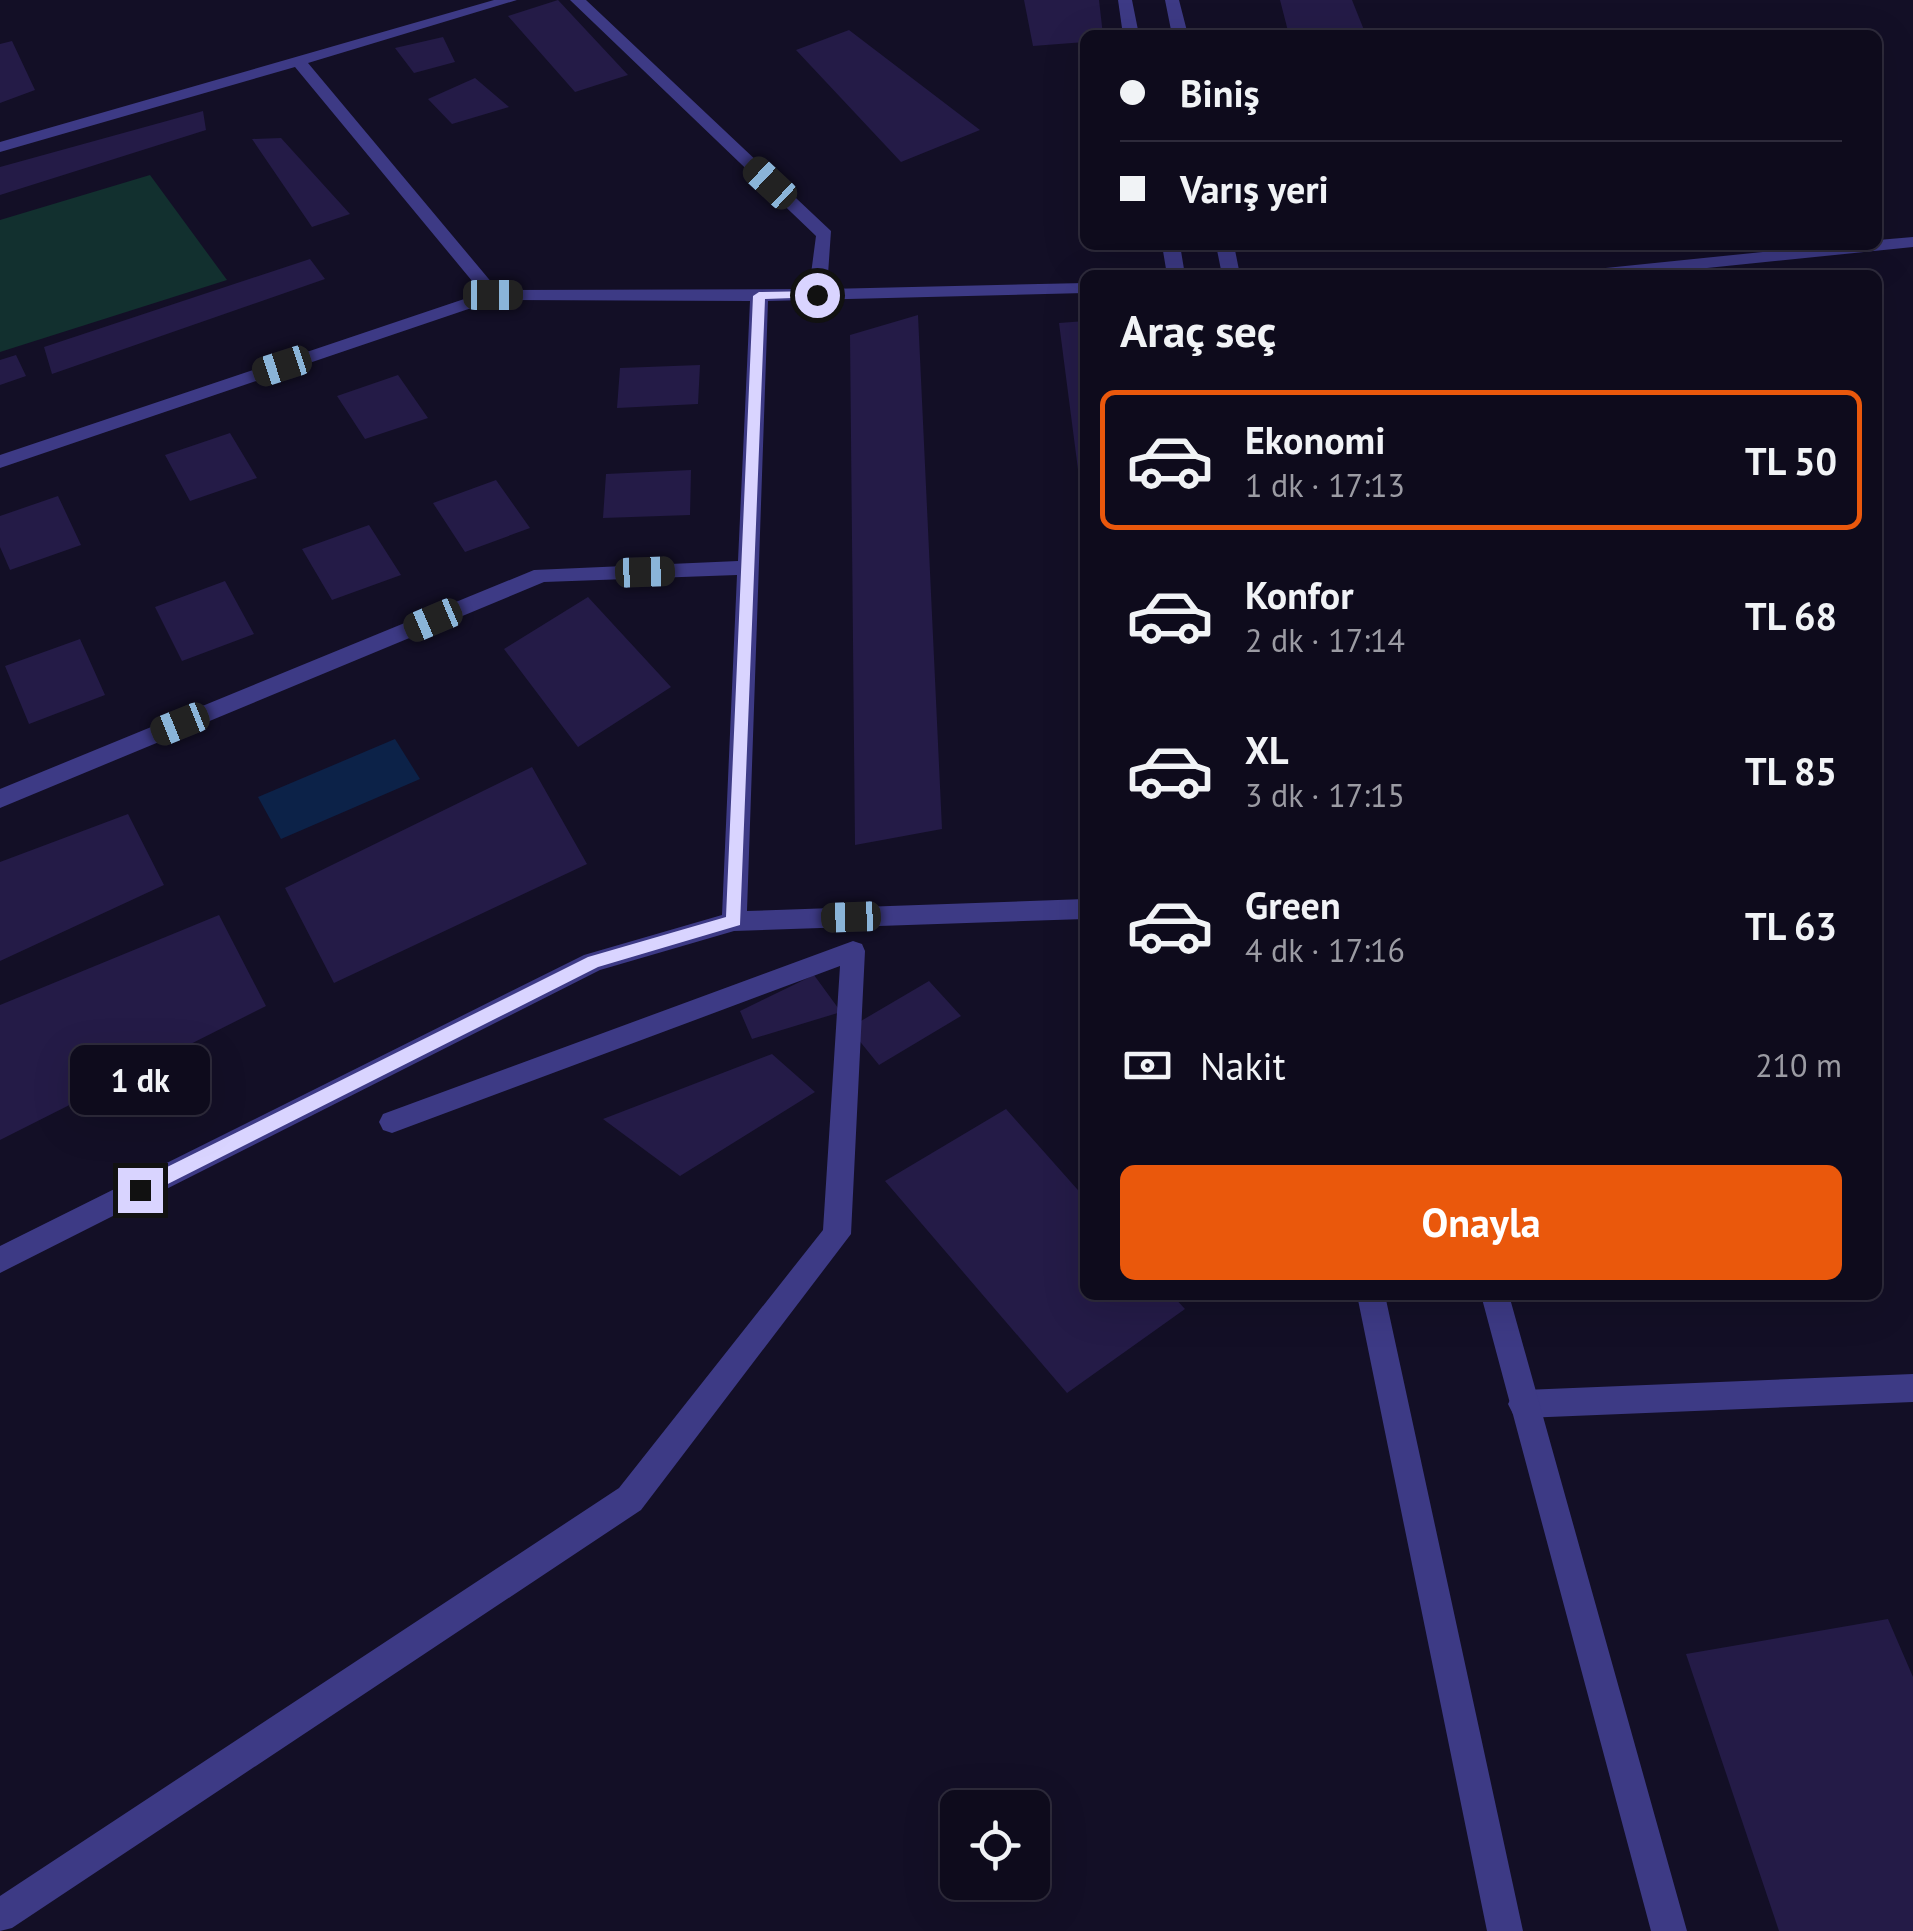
<!DOCTYPE html>
<html lang="tr">
<meta charset="utf-8">
<style>
body{margin:0;font-family:"PT Sans",sans-serif;background:#171425;color:#f1f3f6;height:100vh;display:flex;flex-direction:column;font-size:38px;white-space:nowrap}
*{box-sizing:border-box;margin:0}
p{font-size:32px;color:#9b9ba3}
.icon{flex:none;width:55px;height:55px;fill:none;stroke:currentColor;stroke-width:2;stroke-linecap:round;stroke-linejoin:round}
.map{position:relative;flex:1;overflow:hidden}
.details{position:absolute;left:1080px;top:270px;width:802px;height:1030px;display:flex;flex-direction:column;background:#0e0b1c;border-radius:15px;box-shadow:0 10px 40px #0002,0 0 0 2px #2e2b3b}
.details>*{flex:none}
.guide{position:absolute;left:1080px;top:30px;width:802px;height:220px;border-radius:15px;box-shadow:0 10px 40px #0002,0 0 0 2px #2e2b3b;display:grid;align-content:center;height:220px;padding:0 40px;background:#0e0b1c}
.buttons{position:absolute;left:940px;top:1790px;display:grid;gap:20px}
.buttons a{display:grid;place-items:center;width:110px;height:110px;border-radius:15px;background:#0e0b1c;box-shadow:0 10px 40px #0002,0 0 0 2px #2e2b3b;font-size:50px}
.end{position:absolute;width:45px;height:45px;margin:-22px;border:12px solid #d9d4ff;background:#111;box-shadow:0 0 0 5px #111}
.from{border-radius:50%}
.bubble{position:absolute;height:70px;border-radius:15px;background:#0e0b1c;box-shadow:0 10px 40px #0002,0 0 0 2px #2e2b3b;font-size:32px;font-weight:700;line-height:70px;text-align:center}
.car{position:absolute;width:30px;height:60px;margin:-30px -15px;border-radius:12px;box-shadow:0 0 8px 2px #0007;background:linear-gradient(#222 24%,#8ab4d8 0 40%,#222 0 76%,#8ab4d8 0 86%,#222 0)}
.guide b{display:flex;align-items:center;gap:35px;height:95px;font-size:38px}
.guide b+b{border-top:2px solid #2e2b3b}
.guide i{width:25px;height:25px;background:#f1f3f6}
ul{padding:0;list-style:none}
li{display:flex;align-items:center;gap:30px;height:140px;margin:0 20px 15px;padding:0 20px;border:5px solid transparent;border-radius:15px}
li div{flex:1}
li b{display:block;font-size:38px}
li em{font-style:normal;font-weight:700}
li.current{border-color:#ea580c}
li>.icon{width:90px;height:90px;stroke-width:1.5}
h2{padding:0 40px;font-size:45px;line-height:120px}
.pay{display:flex;align-items:center;gap:25px;height:110px;padding:0 40px;font-size:38px}
.pay p{margin-inline-start:auto}
.primary-button{display:flex;gap:20px;margin-top:auto;padding:20px 40px}
.primary-button a{flex:1;height:115px;border-radius:15px;background:#ea580c;color:#fff;font-size:40px;font-weight:700;line-height:115px;text-align:center}
.map>svg:first-child{display:block}
</style>
<div class="map">
<svg width="1913" height="1931" viewBox="0 0 1913 1931">
<rect width="100%" height="100%" fill="#130f26"/>
<path fill="#12302f" d="M150 175 227 280 0 352V220Z"/>
<path fill="#0c2248" d="M395 739 420 779 281 839 258 797Z"/>
<path fill="#241b47" d="M558 0 628 75 575 92 508 16Z
M1024 0H1099L1103 35H1085V42L1033 46Z
M1280 0H1352L1366 35H1289Z
M849 30 980 130 901 162 796 50Z
M443 37 455 62 414 73 395 48Z
M12 41 35 90 0 103V44Z
M475 78 509 107 452 124 428 99Z
M203 111 206 130 0 195V167Z
M281 138 350 214 312 227 252 139Z
M310 259 325 279 52 374 44 347Z
M918 315 942 829 855 845 850 335Z
M1085 321V508H1083L1059 323Z
M16 355 26 376 0 385V360Z
M700 365 698 404 617 408 620 368Z
M398 375 428 418 365 439 337 396Z
M230 433 257 478 190 501 165 455Z
M691 470 690 515 603 518 606 474Z
M496 480 530 528 465 552 433 503Z
M58 496 81 545 10 570 0 547V516Z
M369 525 401 575 332 600 302 549Z
M225 581 254 634 182 661 155 607Z
M588 597 671 687 578 747 504 649Z
M80 639 105 695 29 724 5 666Z
M532 767 587 864 334 983 285 888Z
M128 814 164 885 0 961V862Z
M219 915 266 1006 0 1140V1005Z
M814 975 841 1012 752 1039 740 1011Z
M929 981 961 1016 879 1065 849 1028Z
M772 1054 815 1092 680 1176 603 1119Z
M1006 1109 1085 1198V1295H1172L1185 1309 1067 1393 885 1181Z
M1888 1619 1913 1677V1931H1779L1686 1654Z"/>
<g fill="none" stroke-linecap="round" stroke-linejoin="round">
<path fill="#3d3a85" fill-rule="evenodd" d="M853 941 862 944 865 951 851 1234 641 1510 12 1928 0 1931V1896L619 1488 823 1230 840 966 392 1133 383 1130 379 1122 383 1114Z
M1913 1374V1402L1523 1418 1513 1414 1508 1404 1513 1394 1523 1390Z"/>
<path fill="#3d3a85" fill-rule="evenodd" d="M494 0H517L308 63 498 290 809 289 816 236 570 0H586L831 231 827 289 1085 283V293L768 301 747 911 1085 899V919L734 931 600 970 0 1273V1246L584 955 722 915 737 575 544 582 0 808V789L534 570 738 561 750 301 495 300 0 468V455L482 293 295 67 0 152V142Z
M1118 0H1132L1139 35H1123Z
M1165 0H1179L1188 35H1172Z
M1913 237V247L1639 275H1577L1586 270 1831 245H1878V240Z
M1162 245H1180L1185 275H1167Z
M1216 245H1234L1240 275H1222Z
M1357 1295H1385L1523 1931H1487Z
M1481 1295H1509L1687 1931H1651Z"/>
</g>
<path fill="#d9d4ff" d="M817 291 821 297 765 299 740 925 598 967 146 1195H133V1184L588 957 726 917 753 296 759 292Z"/>
</svg>
<div class="buttons">
<a><svg class="icon" aria-label="locate" viewBox="0 0 24 24"><circle cx="12" cy="12" r="6"/><path d="M12 2v4M12 18v4M2 12h4M18 12h4"/></svg></a>
</div>
<i class="end from" style="left:817px;top:295px"></i>
<i class="end" style="left:140px;top:1190px"></i>
<div class="bubble" style="left:70px;top:1045px;width:140px">1 dk</div>
<i class="car" style="left:770px;top:183px;rotate:313deg"></i>
<i class="car" style="left:493px;top:295px;rotate:90deg"></i>
<i class="car" style="left:282px;top:366px;rotate:252deg"></i>
<i class="car" style="left:645px;top:572px;rotate:88deg"></i>
<i class="car" style="left:433px;top:620px;rotate:247deg"></i>
<i class="car" style="left:180px;top:724px;rotate:248deg"></i>
<i class="car" style="left:851px;top:917px;rotate:268deg"></i>
<div class="guide">
<b><i class="from"></i>Biniş</b>
<b><i></i>Varış yeri</b>
</div>
<section class="details">
<h2>Araç seç</h2>
<ul>
<li class="current"><svg class="icon" aria-label="car" viewBox="0 0 24 24"><path d="M5 17H2v-5l4-1 3-4h7l3 4 3 1v5h-3M9 17h6M6 11h13"/><circle cx="7" cy="17" r="2"/><circle cx="17" cy="17" r="2"/></svg><div><b>Ekonomi</b><p>1 dk · 17:13</p></div><em>TL 50</em></li>
<li><svg class="icon" aria-label="car" viewBox="0 0 24 24"><path d="M5 17H2v-5l4-1 3-4h7l3 4 3 1v5h-3M9 17h6M6 11h13"/><circle cx="7" cy="17" r="2"/><circle cx="17" cy="17" r="2"/></svg><div><b>Konfor</b><p>2 dk · 17:14</p></div><em>TL 68</em></li>
<li><svg class="icon" aria-label="car" viewBox="0 0 24 24"><path d="M5 17H2v-5l4-1 3-4h7l3 4 3 1v5h-3M9 17h6M6 11h13"/><circle cx="7" cy="17" r="2"/><circle cx="17" cy="17" r="2"/></svg><div><b>XL</b><p>3 dk · 17:15</p></div><em>TL 85</em></li>
<li><svg class="icon" aria-label="car" viewBox="0 0 24 24"><path d="M5 17H2v-5l4-1 3-4h7l3 4 3 1v5h-3M9 17h6M6 11h13"/><circle cx="7" cy="17" r="2"/><circle cx="17" cy="17" r="2"/></svg><div><b>Green</b><p>4 dk · 17:16</p></div><em>TL 63</em></li>
</ul>
<div class="pay"><svg class="icon" aria-label="cash" viewBox="0 0 24 24"><path d="M3 7h18v10H3z"/><circle cx="12" cy="12" r="2"/></svg>Nakit<p>210 m</p></div>
<div class="primary-button"><a>Onayla</a></div>
</section>
</div>
